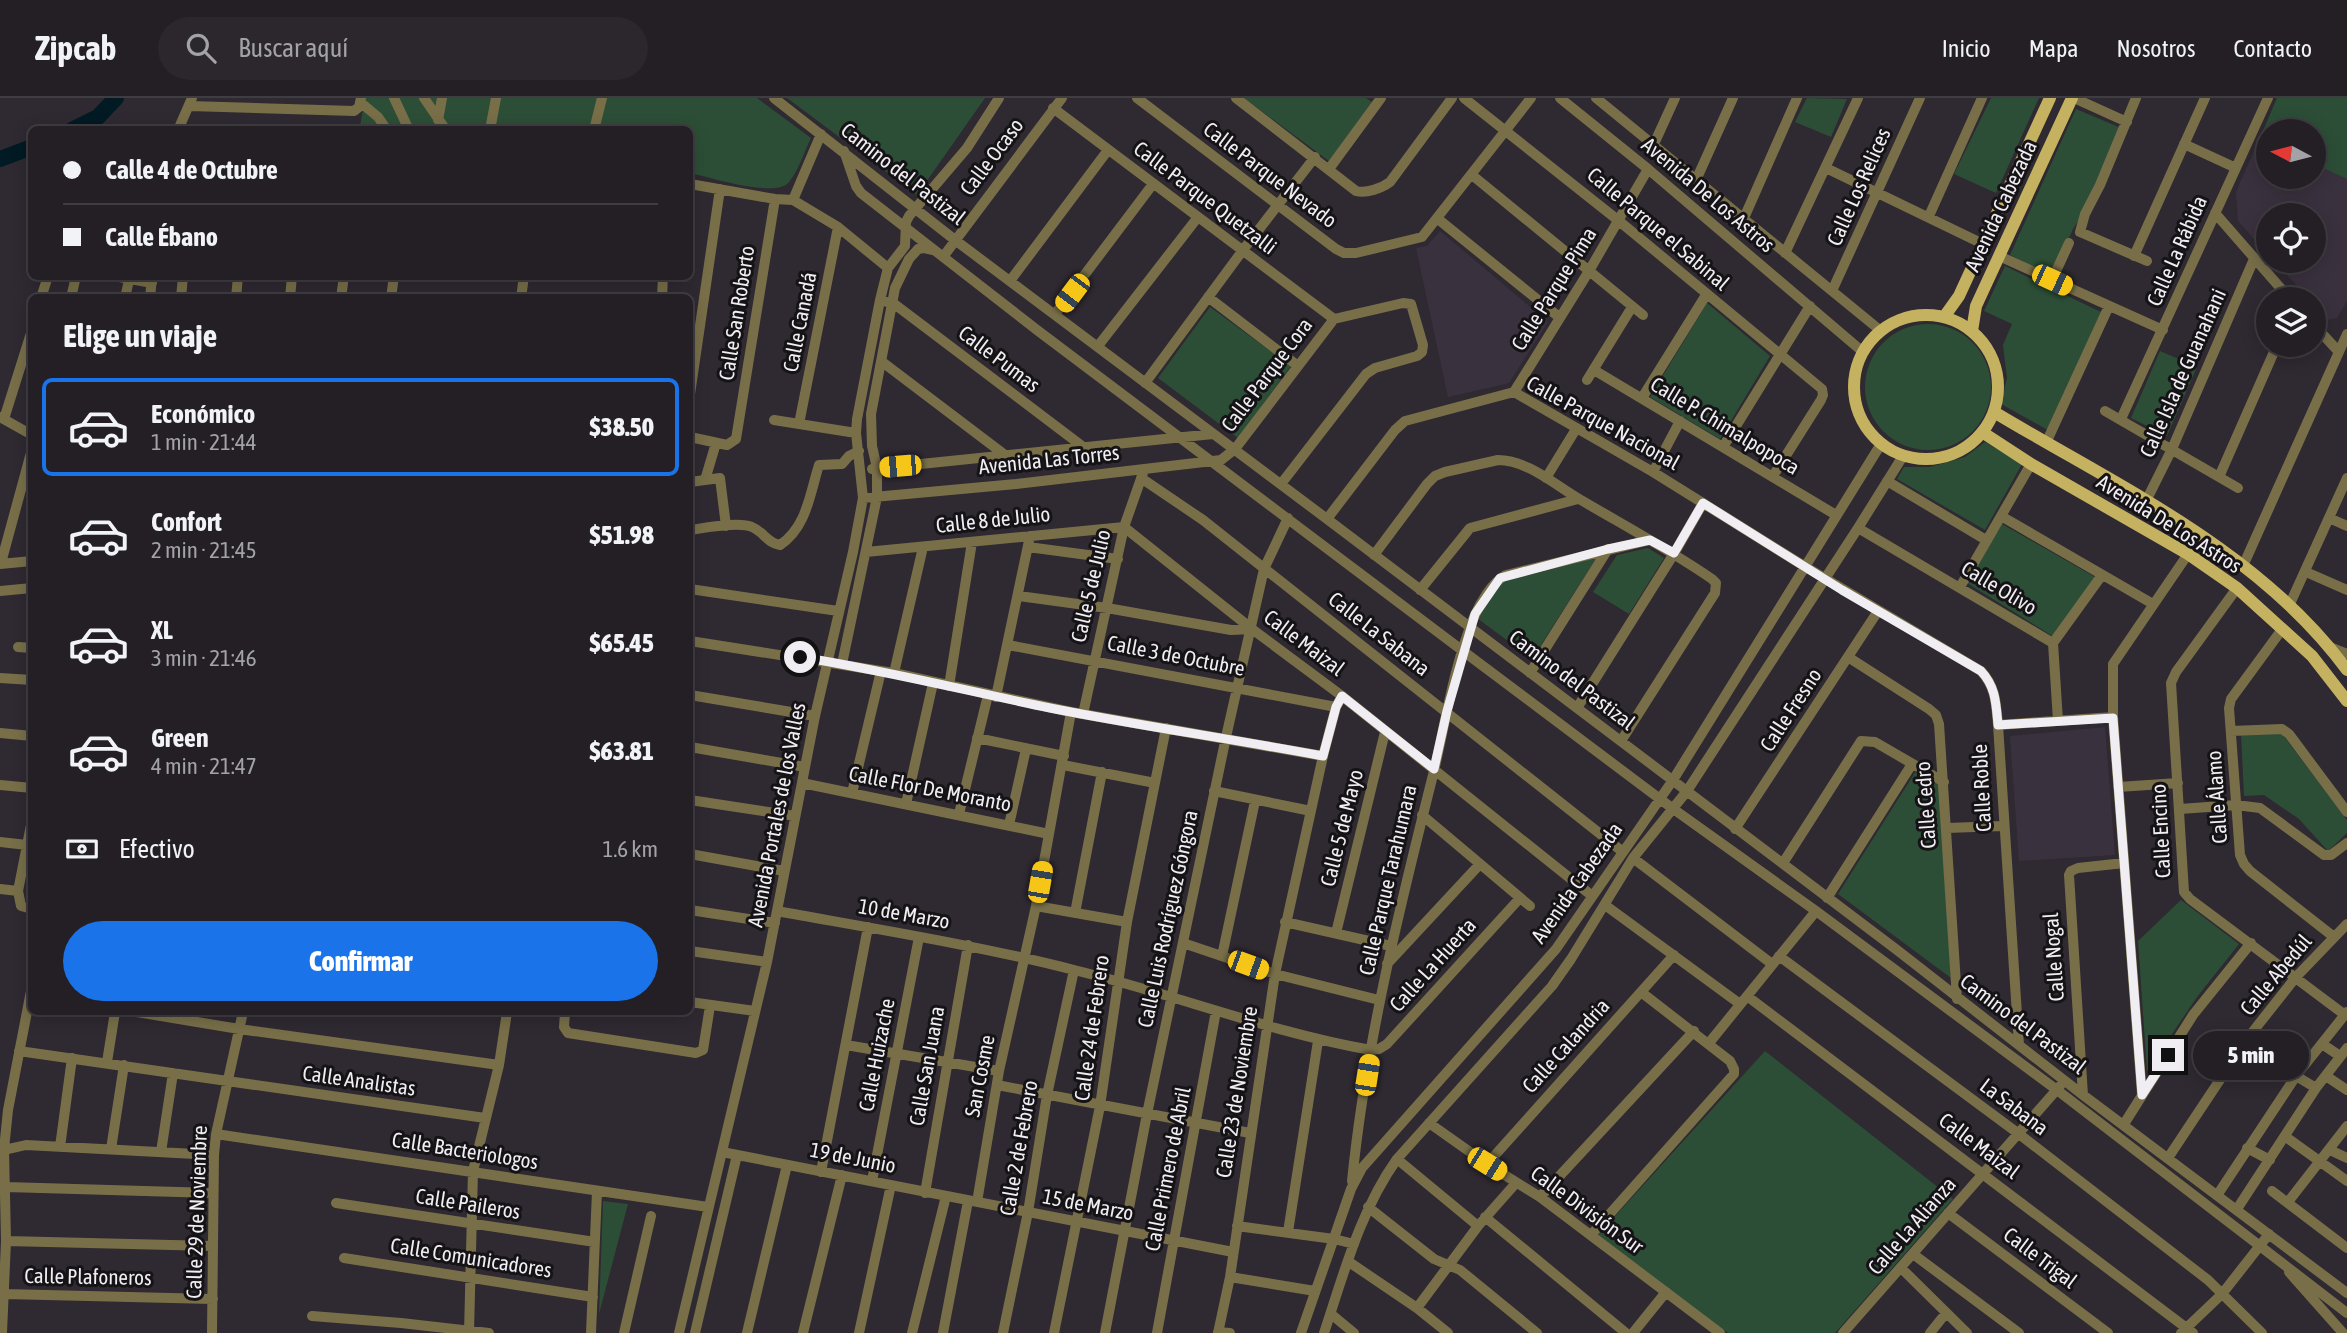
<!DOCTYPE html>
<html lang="es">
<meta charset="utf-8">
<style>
body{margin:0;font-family:"Asap Condensed",sans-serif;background:#2b272d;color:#f1f3f6;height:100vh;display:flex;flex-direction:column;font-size:26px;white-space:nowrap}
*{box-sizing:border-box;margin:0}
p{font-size:23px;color:#a3a2a7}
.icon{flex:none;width:38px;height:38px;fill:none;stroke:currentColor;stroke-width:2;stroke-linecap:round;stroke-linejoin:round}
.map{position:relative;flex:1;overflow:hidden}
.side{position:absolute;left:28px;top:196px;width:665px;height:721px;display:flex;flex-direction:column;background:#231f25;border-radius:10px;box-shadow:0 4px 18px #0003,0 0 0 2px #403d42}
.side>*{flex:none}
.banner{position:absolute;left:28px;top:28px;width:665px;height:154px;border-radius:10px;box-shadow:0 4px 18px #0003,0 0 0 2px #403d42;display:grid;align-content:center;height:154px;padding:0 35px;background:#231f25}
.needle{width:46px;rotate:277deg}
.tools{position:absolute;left:2256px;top:21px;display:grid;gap:14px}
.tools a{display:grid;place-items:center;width:70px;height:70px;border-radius:50%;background:#231f25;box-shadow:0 4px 18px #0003,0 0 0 2px #403d42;font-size:35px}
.end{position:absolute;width:32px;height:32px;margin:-16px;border:9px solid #f1eef3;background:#111;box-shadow:0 0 0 4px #111}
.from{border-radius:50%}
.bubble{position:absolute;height:49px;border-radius:24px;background:#231f25;box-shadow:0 4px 18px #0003,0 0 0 2px #403d42;font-size:23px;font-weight:800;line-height:49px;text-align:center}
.car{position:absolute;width:21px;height:42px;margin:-21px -10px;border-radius:9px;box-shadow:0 0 5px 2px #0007;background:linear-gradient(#f5c518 24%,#345 0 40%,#f5c518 0 76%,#345 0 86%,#f5c518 0)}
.banner b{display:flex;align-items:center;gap:24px;height:66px;font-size:26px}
.banner b+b{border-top:2px solid #403d42}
.banner i{width:18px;height:18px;background:#f1f3f6}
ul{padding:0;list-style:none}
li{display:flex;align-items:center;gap:21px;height:98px;margin:0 14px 10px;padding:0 21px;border:4px solid transparent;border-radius:10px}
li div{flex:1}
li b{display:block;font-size:26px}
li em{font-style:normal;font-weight:800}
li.on{border-color:#1a73e8}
li>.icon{width:63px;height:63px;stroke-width:1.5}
h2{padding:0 35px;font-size:32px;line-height:84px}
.pay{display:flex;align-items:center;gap:18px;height:77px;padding:0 35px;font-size:26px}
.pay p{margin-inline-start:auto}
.primary-button{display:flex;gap:14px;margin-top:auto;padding:14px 35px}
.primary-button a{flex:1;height:80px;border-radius:42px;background:#1a73e8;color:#fff;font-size:28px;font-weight:800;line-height:80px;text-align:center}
header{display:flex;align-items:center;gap:42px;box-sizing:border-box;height:98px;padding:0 35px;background:#231f25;border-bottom:2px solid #403d42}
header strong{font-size:33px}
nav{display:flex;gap:38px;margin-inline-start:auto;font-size:24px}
.search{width:490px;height:63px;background:#2b272d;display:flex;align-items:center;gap:18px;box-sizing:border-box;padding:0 24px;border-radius:38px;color:#a3a2a7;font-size:26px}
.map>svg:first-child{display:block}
</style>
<header>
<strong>Zipcab</strong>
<div class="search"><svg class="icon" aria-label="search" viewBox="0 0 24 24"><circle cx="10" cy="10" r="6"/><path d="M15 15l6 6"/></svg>Buscar aquí</div>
<nav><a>Inicio</a><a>Mapa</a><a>Nosotros</a><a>Contacto</a></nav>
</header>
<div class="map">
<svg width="2347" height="1235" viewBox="0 0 2347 1235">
<rect width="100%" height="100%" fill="#2f2931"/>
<path fill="#3a313e" d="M2259 42 2268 46V79H2314V66L2347 81V203L2337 220 2328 222 2314 206V201H2309L2274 163H2314V117H2268V157L2238 123 2236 94Z
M1440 133 1548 224 1509 285 1448 299 1416 150 1427 148Z
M2105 629 2115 757 2019 763 2010 638Z"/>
<path fill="#2c4e36" d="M365 0H757L811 40C804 54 799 72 789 84 776 101 710 79 690 75V32H365L360 28Z
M787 0H985L917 97Z
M1244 0H1366L1372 4 1329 63Z
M1807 0 1847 1 1831 39 1795 24Z
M1991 0H2039L1996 95 1954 76Z
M2277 0H2347V81L2314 66V33H2268V46L2259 42Z
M2076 11 2121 30 2087 109 2073 131 2052 178 2010 157Z
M2005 168 2101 214 2048 332 2001 306 2007 280 2003 247 2012 226 1984 213Z
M1707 205 1770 258 1720 341 1650 299Z
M1210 209 1291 268 1238 340 1158 280Z
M1865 289a63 63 0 1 1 126 0a63 63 0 1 1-126 0Z
M2160 253 2197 269 2167 338 2131 320Z
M1985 344 2022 366 1985 432 1897 381 1904 369H1930L1965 359Z
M2002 426 2095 479 2054 539 1967 485Z
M1648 450 1664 460 1629 516 1593 494 1617 457Z
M1597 459 1532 561 1477 520 1505 480Z
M2280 633 2347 722V735L2328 753 2299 721 2264 697 2244 698 2241 636Z
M1916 673 1940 687 1951 880 1838 796Z
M2181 802 2239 846 2197 899 2147 973 2138 843Z
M1765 953 1953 1101 1835 1235H1728L1598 1137Z
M603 1103 628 1106 599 1216Z"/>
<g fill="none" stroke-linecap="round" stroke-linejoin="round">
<path stroke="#011a24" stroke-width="16" d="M72 32 98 19 116 0
M0 61 32 49"/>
<path stroke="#786f49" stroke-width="10" d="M394 0 409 32
M424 0 446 32
M774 0 955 142 1327 421 1897 852 2083 997 2347 1195
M1137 0 1336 151 1344 155H1356L1422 139 1531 0
M1236 0 1356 93C1366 96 1382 90 1390 84L1452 0
M1464 0 1619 123 1822 291 1823 297 1821 302 1773 378
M1560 0 1648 71 1863 254
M1596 0 1881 233
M2074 0 2127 24
M2136 0 2100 87 2085 116 2080 134 2147 163
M360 4 378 19 387 32
M190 8 354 13 359 9 361 0
M1053 10 1334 221
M438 22 442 0
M178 32 192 0
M490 32 496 0
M594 32 602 0
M1654 46 1675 0
M2184 46 2236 70
M844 53 856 88 861 95 1037 232 1463 553 1672 710 1816 813 2057 992 2347 1215
M1826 70 1983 146
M1329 71 1381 0
M1472 77 1643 217
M1697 80 1733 0
M690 86 775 101 793 102 838 129 888 170
M793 102 821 36
M2215 115 2290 201
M1929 118 1982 0
M1744 120 1797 0
M1438 121 1559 219
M1785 155 1858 0
M1999 158 2163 232
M2134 158 2205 0
M943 159 1062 0
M114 178 152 185
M2052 182 2069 145
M1010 183 1108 52
M1832 193 1920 0
M1208 199 1298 268
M41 200 48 178
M71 200 76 178
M125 200 129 182
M150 200 152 179
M181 200 183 178
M236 200 238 178
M290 200 292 178
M341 200 344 178
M391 200 394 178
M521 200 524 178
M662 200 663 178
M887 204 893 205 1082 348
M1055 216 1153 86
M2314 227 2339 254
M1098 248 1198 119
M881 263 1005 357
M1594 272 1836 417
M1587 282 1632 209
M1145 285 1243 152 1315 59
M1514 294 1589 173 1648 71
M690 296 720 91
M1642 300 1706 197
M2105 313 2238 390
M0 319 32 337
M4 321 32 232
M2121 321 2268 0
M774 322 856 335
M799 326 838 129
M690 339 727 347 736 341 775 101
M2046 345 2109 208
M1723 349 1810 208
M872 371 1213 336
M1653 374 1680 323
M2219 379 2277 247
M1141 380 1203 422 1623 754
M1546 380 1576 331
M705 382 716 345
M1887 383 1986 442
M690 384 720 380 726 428
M863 400 1016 386 1221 362 1235 351 1334 221 1403 205 1411 206 1423 247 1422 254 1417 258 1375 270 1366 276 1281 386
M2146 403 2172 351 2254 161
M2001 418 2153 506
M2329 420 2347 428
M1327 421 1395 332 1405 323 1514 294 1653 374 1804 468 1981 573C1996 589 1996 606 1998 627L2019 947
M1858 430 2053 545 2058 623
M690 432C705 430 739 423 752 429 764 434 767 445 780 447 807 429 810 395 819 367L842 366 849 358 859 353
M1028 449 1118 461
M866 454 1124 429 1252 531 1342 598 1591 797
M1374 457 1427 386 1435 378 1445 374 1498 362C1528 362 1556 388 1581 402 1625 428 1670 452 1712 481L1716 485 1715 495 1621 643
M1 465 32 351
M0 466 32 463
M2243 468 2347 236
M2306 474 2347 492
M1960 489 2031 366
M2237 490 2176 574 2171 585 2184 794 2190 801 2345 917
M690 491 838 513
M1420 492 1470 430 1578 401
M0 493 32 490
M1019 498 1107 510 1231 532 1252 531
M2289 508 2347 380
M2283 530 2231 601 2229 610 2240 757 2244 766 2250 773 2334 839
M690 543 894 575 1071 614 1323 658
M2053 545 2102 477
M1008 547 1336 609
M18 549 32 550
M2330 549 2347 556
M1848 559 1929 611 1936 617 1939 626 1957 901
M842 566 877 399V370L872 348 871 316 895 190 909 161 918 151 924 150 933 152
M894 575 923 449
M1530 575 1608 451
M0 580 32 582
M949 588 972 444
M690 597 815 618
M996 599 1030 438
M1577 610 1675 454 1703 405
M1083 616 1124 429 1143 375
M1998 627 2113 619
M2231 633 2282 631 2289 636 2347 714
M0 635 32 638
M977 640 1064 658
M690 649 805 669
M1063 667 1155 685
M802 685 1049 736
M0 687 32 690
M2118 689 2178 685
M1214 693 1311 713
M852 695 881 573
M690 702 795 718
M906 706 933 585
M2180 711 2236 707 2260 710 2324 757H2331L2347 745
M959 716 988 597
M1422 717 1530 808
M32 722 18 793 21 808 32 811
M1009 727 1026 651
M1947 730 2003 728
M1735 731 1878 513
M0 744 27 747
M690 756 784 773
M1633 760 1772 866
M1783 765 1861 643 1875 644 1944 684
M0 791 18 793
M1827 800 1912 666
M1605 807 1740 906
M1036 808 1127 824
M690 812 775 825
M777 813C876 831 976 847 1074 872 1174 896 1269 934 1371 952L1379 951 1387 946 1520 800
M1075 815 1102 674
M1285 824 1391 848
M1336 835 1385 634
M1183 845 1275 876 1379 902
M690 853 767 864
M1222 858 1255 703
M1779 858 2019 1036 2208 1182 2262 1235
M1387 866 1480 766
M1747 898 2193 1235
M690 904 755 913
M137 914 239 931 499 967
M565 914 564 929 568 935 696 955 703 952 710 908
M1709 945 1816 813
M2322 946 2340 958
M846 947 999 973
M19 953 485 1020
M107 964 115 914
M2296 978 2316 990
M2326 978 2347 992
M997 987 1250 1035
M2083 997 2069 777 2071 773 2078 770 2124 765
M2142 997 2113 619V566L2188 456
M1429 1025 1487 1066 1540 1099 1720 1235
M2124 1026 2193 917 2251 845
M216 1036 708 1109
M2286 1039 2347 1083
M60 1049 72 960
M2247 1050 2270 1062
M111 1051 124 967
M2330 1052 2347 1060
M0 1053 26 1047 214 1057
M161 1054 173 975
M722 1054 1233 1154
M2168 1060 2247 941 2296 879 2347 826
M1397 1061 1478 1128
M1487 1066 1674 857
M821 1074 868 829
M872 1083 919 839
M1352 1083C1366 944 1400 808 1434 673 1446 621 1454 568 1474 519 1480 505 1492 484 1506 477L1650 442
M6 1089 213 1095
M2272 1093 2347 1150
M925 1095 968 847
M2218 1096 2296 978 2347 914
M1540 1099 1694 933
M977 1104 999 973 1036 808 1071 614
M2288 1104 2347 1028
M336 1105 595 1144
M1368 1109 1434 1161 1460 1172 1537 1235
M2237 1111 2316 990 2347 950
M1948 1115 2108 1235
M1485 1119 1626 1235
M1237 1128 1334 1141 1354 1146
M1288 1134 1318 943
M1591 1137 1734 976V971L1730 963 1641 894
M6 1143 213 1148
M1913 1156 2019 1235
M344 1160 593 1199
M1349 1164 1417 1210 1448 1235
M1901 1170 1967 1235
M2289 1174 2343 1235
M1230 1179 1315 1193
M4 1196 213 1201
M1417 1210 1478 1128 1516 1085
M1331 1216 1354 1235
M312 1218 401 1225 489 1235
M1218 1234 1230 1235
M2 1235 6 1143 4 1051 8 1012 32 888
M212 1235 214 1057 216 1036 243 914
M469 1235 473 1073 499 967 507 914
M591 1235 597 1093
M624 1235 651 1118
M679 1235 767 864 815 618 853 454 863 400 856 335 857 321 880 202 888 170 905 148 906 124 909 118 967 50 999 0
M695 1235 737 1057
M747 1235 787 1067
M803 1235 842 1077
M859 1235 891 1087
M912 1235 946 1098
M943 1235 968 1103
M1003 1235 1028 1114 1047 997 1074 872
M1054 1235 1100 1008 1127 824 1166 630
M1105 1235 1147 1016 1226 639 1264 471 1288 420
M1157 1235 1216 913
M1218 1235 1230 1179 1275 876 1323 658 1336 609 1342 598
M1301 1235 1351 1091 1362 1070 1556 851 1673 682 1881 346
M1324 1235C1344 1175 1360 1113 1397 1061L1552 888 1571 861 1633 760 1687 693 1858 430 1903 358
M1633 1235 1666 1194
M1843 1235 2060 988
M1930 1235 1946 1215
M2181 1235 2222 1196 2269 1136"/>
<path stroke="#c5b260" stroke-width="12" d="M1854 289a72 72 0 1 1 144 0a72 72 0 1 1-144 0Z
M1944 219 1959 198 2050 0
M1972 233 1976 208 2072 0
M1994 314C2117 388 2259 452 2347 572
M1982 334 2031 366 2188 456 2237 490 2312 558 2347 603"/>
</g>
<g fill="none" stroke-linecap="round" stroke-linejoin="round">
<path stroke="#f1eef3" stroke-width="9" d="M800 559C884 572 967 593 1050 610 1141 628 1232 641 1323 658L1336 609 1342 598 1434 671 1447 613 1471 530 1475 516 1500 480 1608 451 1650 442 1674 455 1703 405 1842 492 1981 573C1996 589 1996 606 1998 627L2113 620 2142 997 2168 957"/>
</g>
<g text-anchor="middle" stroke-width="6" stroke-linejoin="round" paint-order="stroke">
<g font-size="21" fill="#f1eef3" stroke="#151316">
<text transform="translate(992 59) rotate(-53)" y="7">Calle Ocaso</text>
<text transform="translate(903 76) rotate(38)" y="7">Camino del Pastizal</text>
<text transform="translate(1270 77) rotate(37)" y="7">Calle Parque Nevado</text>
<text transform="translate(1859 89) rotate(-66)" y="7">Calle Los Relices</text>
<text transform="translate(1708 97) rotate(40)" y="7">Avenida De Los Astros</text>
<text transform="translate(1205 100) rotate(37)" y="7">Calle Parque Quetzalli</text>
<text transform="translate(2001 108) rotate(-65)" y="7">Avenida Cabezada</text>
<text transform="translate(1658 131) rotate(40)" y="7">Calle Parque el Sabinal</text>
<text transform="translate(2177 153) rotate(-66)" y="7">Calle La Rábida</text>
<text transform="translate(1554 191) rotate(-58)" y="7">Calle Parque Pima</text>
<text transform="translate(737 215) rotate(-81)" y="7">Calle San Roberto</text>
<text transform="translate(800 224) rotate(-79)" y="7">Calle Canadá</text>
<text transform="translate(999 261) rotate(37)" y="7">Calle Pumas</text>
<text transform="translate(2183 275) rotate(-66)" y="7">Calle Isla de Guanahani</text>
<text transform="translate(1267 277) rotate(-53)" y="7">Calle Parque Cora</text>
<text transform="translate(1603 325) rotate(29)" y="7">Calle Parque Nacional</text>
<text transform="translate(1725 328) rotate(31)" y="7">Calle P. Chimalpopoca</text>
<text transform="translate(1049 362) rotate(-6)" y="7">Avenida Las Torres</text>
<text transform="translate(993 422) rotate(-6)" y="7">Calle 8 de Julio</text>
<text transform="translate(2169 426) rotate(32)" y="7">Avenida De Los Astros</text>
<text transform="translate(1091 488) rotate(-77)" y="7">Calle 5 de Julio</text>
<text transform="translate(1999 490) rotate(31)" y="7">Calle Olivo</text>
<text transform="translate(1379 536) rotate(38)" y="7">Calle La Sabana</text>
<text transform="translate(1304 545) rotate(37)" y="7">Calle Maizal</text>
<text transform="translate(1176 558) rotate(11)" y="7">Calle 3 de Octubre</text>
<text transform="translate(1572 582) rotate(37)" y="7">Camino del Pastizal</text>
<text transform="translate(1791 612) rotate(-57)" y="7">Calle Fresno</text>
<text transform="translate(1982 690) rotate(-93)" y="7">Calle Roble</text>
<text transform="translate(930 691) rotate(11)" y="7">Calle Flor De Moranto</text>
<text transform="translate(2217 699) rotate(-94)" y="7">Calle Álamo</text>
<text transform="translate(1926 707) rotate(-94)" y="7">Calle Cedro</text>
<text transform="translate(777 717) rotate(-79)" y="7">Avenida Portales de los Valles</text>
<text transform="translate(1342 730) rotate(-76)" y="7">Calle 5 de Mayo</text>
<text transform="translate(2161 733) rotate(-93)" y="7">Calle Encino</text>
<text transform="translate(1388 782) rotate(-77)" y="7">Calle Parque Tarahumara</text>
<text transform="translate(1577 785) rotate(-55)" y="7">Avenida Cabezada</text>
<text transform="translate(904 816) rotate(10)" y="7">10 de Marzo</text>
<text transform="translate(1168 821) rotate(-78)" y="7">Calle Luis Rodríguez Góngora</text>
<text transform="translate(2054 859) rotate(-94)" y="7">Calle Nogal</text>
<text transform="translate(1433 867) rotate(-48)" y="7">Calle La Huerta</text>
<text transform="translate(2276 877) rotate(-50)" y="7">Calle Abedúl</text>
<text transform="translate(2023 926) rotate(37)" y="7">Camino del Pastizal</text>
<text transform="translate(1092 930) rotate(-82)" y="7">Calle 24 de Febrero</text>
<text transform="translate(1566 948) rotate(-48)" y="7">Calle Calandria</text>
<text transform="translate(877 957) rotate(-79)" y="7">Calle Huizache</text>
<text transform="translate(927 968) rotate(-80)" y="7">Calle San Juana</text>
<text transform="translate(980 978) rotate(-79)" y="7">San Cosme</text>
<text transform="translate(359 983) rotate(8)" y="7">Calle Analistas</text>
<text transform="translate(1237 994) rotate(-81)" y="7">Calle 23 de Noviembre</text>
<text transform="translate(2014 1009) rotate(37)" y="7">La Sabana</text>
<text transform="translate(1979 1048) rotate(37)" y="7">Calle Maizal</text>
<text transform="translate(1019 1050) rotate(-80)" y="7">Calle 2 de Febrero</text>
<text transform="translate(465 1053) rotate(9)" y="7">Calle Bacteriologos</text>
<text transform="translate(853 1060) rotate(11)" y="7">19 de Junio</text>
<text transform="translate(1168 1071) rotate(-79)" y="7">Calle Primero de Abril</text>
<text transform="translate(468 1106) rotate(9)" y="7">Calle Paileros</text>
<text transform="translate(1088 1107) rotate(11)" y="7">15 de Marzo</text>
<text transform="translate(1587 1112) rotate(36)" y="7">Calle División Sur</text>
<text transform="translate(197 1114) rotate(-88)" y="7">Calle 29 de Noviembre</text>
<text transform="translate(1912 1128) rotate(-49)" y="7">Calle La Alianza</text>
<text transform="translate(471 1160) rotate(9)" y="7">Calle Comunicadores</text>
<text transform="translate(2040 1160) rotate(37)" y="7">Calle Trigal</text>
<text transform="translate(88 1179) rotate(1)" y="7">Calle Plafoneros</text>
</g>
</g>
</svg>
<div class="tools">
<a><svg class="needle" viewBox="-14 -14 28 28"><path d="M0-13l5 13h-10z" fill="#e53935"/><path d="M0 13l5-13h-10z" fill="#a3a2a7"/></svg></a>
<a><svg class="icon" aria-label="locate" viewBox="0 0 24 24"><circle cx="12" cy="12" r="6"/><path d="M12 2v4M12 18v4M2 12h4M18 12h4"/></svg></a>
<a><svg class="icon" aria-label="layers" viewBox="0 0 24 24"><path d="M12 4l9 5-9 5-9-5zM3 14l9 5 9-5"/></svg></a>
</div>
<i class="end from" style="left:800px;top:559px"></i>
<i class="end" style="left:2168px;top:957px"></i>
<div class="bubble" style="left:2193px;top:933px;width:116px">5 min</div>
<i class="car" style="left:2052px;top:182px;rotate:115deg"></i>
<i class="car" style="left:1072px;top:195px;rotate:217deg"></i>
<i class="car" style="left:900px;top:368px;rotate:265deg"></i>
<i class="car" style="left:1040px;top:784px;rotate:10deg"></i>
<i class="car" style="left:1248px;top:867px;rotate:110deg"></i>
<i class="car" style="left:1367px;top:977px;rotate:9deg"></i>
<i class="car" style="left:1487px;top:1066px;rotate:122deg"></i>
<div class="banner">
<b><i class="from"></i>Calle 4 de Octubre</b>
<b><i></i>Calle Ébano</b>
</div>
<section class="side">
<h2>Elige un viaje</h2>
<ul>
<li class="on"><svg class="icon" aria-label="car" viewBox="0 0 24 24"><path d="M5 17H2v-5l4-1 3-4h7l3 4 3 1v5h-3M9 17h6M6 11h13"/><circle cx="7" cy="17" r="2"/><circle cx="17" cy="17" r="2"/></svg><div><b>Económico</b><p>1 min · 21:44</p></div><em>$38.50</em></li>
<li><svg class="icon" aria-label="car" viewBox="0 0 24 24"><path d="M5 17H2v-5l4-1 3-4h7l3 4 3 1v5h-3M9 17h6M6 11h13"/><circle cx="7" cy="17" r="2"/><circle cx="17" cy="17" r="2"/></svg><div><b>Confort</b><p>2 min · 21:45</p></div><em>$51.98</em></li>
<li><svg class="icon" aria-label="car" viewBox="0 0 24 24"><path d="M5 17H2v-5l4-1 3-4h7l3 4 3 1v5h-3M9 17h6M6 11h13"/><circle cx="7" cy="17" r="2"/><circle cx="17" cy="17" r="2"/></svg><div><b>XL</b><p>3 min · 21:46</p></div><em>$65.45</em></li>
<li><svg class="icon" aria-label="car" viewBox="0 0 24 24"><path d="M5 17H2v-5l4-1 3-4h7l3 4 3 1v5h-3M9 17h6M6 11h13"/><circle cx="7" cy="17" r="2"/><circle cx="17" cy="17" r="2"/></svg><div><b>Green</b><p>4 min · 21:47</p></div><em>$63.81</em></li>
</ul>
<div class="pay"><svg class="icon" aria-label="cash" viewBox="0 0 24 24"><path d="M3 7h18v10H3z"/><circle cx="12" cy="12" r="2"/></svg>Efectivo<p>1.6 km</p></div>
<div class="primary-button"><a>Confirmar</a></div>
</section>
</div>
